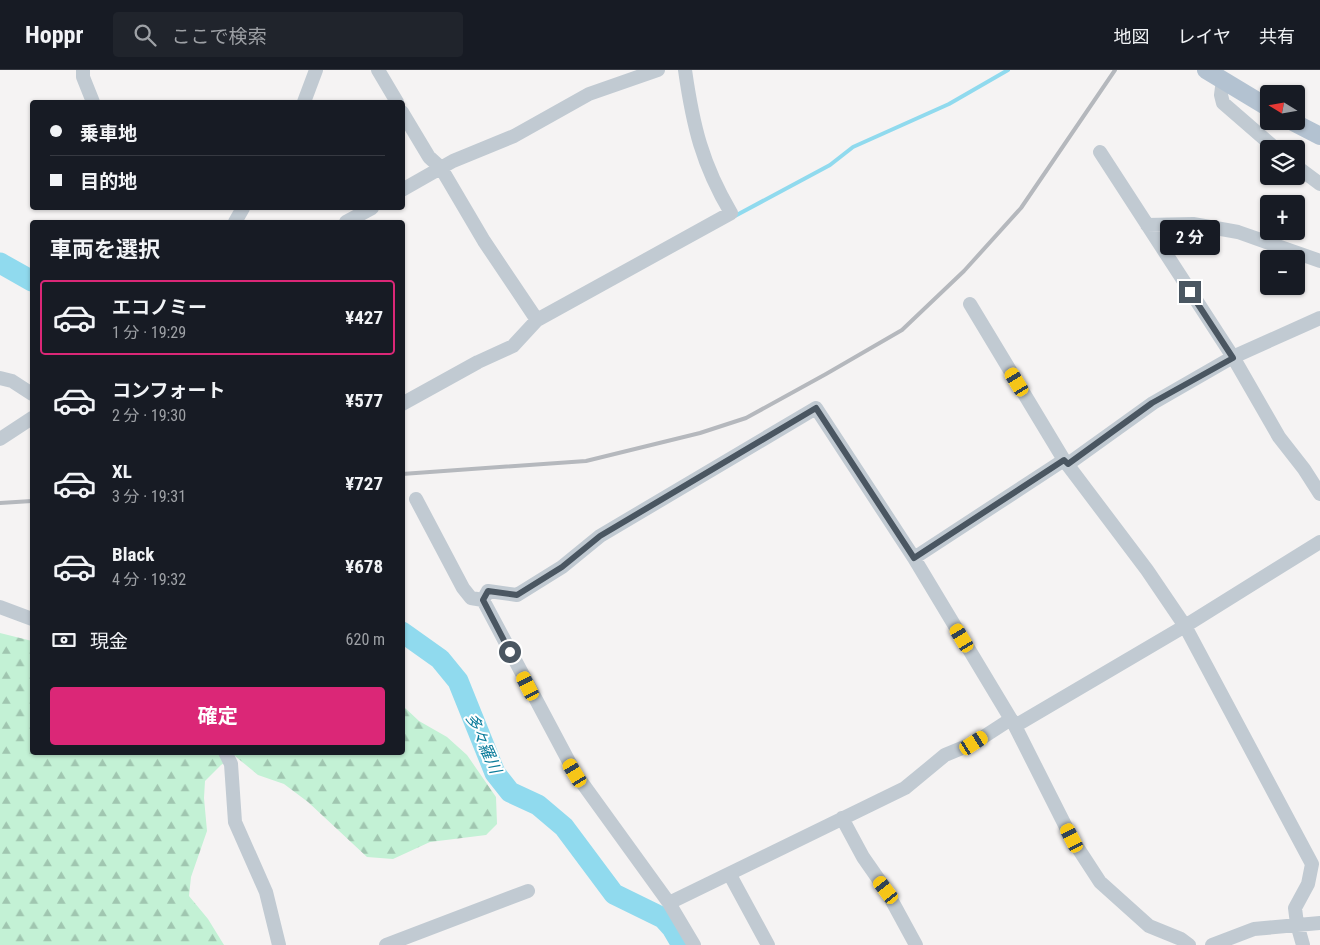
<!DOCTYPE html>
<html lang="ja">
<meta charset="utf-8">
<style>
body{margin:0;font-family:"Roboto Condensed","Noto Sans JP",sans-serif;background:#20242c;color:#f1f3f6;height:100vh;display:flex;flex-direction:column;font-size:19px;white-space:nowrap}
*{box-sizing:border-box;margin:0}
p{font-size:16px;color:#9ea1a6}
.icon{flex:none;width:28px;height:28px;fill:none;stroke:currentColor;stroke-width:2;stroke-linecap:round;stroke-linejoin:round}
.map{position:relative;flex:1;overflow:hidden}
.side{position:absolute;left:30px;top:150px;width:375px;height:535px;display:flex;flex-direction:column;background:#171b24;border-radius:5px;box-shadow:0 1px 4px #0004}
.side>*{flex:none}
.guide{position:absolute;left:30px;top:30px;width:375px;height:110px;border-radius:5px;box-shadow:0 1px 4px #0004;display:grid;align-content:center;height:110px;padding:0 20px;background:#171b24}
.needle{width:32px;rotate:281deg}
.controls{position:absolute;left:1260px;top:15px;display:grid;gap:10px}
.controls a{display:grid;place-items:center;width:45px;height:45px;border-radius:5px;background:#171b24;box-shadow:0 1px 4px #0004;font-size:25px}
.end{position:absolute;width:22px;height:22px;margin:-11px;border:6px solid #4a5661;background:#fff;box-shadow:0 0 0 2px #fff}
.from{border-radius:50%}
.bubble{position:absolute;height:35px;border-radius:5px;background:#171b24;box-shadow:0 1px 4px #0004;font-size:16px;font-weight:700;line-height:35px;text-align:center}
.car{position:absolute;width:15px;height:30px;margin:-15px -8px;border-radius:6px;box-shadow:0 0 4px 1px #0007;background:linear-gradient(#f5c518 24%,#345 0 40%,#f5c518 0 76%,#345 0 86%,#f5c518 0)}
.guide b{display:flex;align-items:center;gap:18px;height:48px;font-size:19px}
.guide b+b{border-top:1px solid #363941}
.guide i{width:12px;height:12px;background:#f1f3f6}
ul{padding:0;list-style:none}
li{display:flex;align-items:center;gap:15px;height:75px;margin:0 10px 8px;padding:0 10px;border:2px solid transparent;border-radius:5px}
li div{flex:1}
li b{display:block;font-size:19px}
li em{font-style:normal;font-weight:700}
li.on{border-color:#db2777}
li>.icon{width:45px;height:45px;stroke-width:1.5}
h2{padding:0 20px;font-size:22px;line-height:60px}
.pay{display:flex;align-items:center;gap:12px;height:55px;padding:0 20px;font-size:19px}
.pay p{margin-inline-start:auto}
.action{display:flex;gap:10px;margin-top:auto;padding:10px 20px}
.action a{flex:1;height:58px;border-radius:5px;background:#db2777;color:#fff;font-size:20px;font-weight:700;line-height:58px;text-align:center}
header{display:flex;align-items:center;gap:30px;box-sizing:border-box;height:70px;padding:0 25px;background:#171b24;border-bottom:1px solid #363941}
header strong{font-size:24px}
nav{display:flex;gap:28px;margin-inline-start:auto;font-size:18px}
.search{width:350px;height:45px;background:#20242c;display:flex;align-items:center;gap:12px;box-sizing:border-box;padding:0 18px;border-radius:5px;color:#9ea1a6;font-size:19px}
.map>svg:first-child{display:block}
</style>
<header>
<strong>Hoppr</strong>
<div class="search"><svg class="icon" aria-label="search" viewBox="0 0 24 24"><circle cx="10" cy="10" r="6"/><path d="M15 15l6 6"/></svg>ここで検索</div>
<nav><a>地図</a><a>レイヤ</a><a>共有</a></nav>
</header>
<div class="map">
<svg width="1320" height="875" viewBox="0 0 1320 875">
<defs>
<pattern id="forest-firs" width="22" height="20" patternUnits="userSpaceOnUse" patternTransform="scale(1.25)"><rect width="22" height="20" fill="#c3f1d5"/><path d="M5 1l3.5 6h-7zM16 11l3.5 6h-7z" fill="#a0c6b0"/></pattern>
</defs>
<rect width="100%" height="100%" fill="#f5f3f3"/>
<path fill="url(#forest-firs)" d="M0 563 32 571V682H402L403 636 419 651 447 667 467 685 496 727 497 754 486 765 430 772 393 789 367 787 308 732 284 714 258 705 235 686 221 695 205 711 204 728 207 761 191 807 189 826 208 849 224 875H0Z"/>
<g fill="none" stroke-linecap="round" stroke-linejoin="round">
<path stroke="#90daee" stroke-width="4" d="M733 147 830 95 853 77 949 34 1008 0"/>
<path stroke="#90daee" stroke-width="21" d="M0 193 32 211
M402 562 440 589 458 611 495 703 510 722 538 735 564 757 614 824 663 848 672 858 682 875"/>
<path stroke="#c1cad2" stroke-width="14" d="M83 0V7L93 32
M378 0 397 32
M1223 10 1221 25 1223 33 1276 79
M304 32 316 0
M402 42 429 87 441 98 484 171 537 250
M1100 82 1233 287 1279 367 1304 399 1320 424
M1296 96 1320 114
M402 120 453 91 514 66 589 24 658 0
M235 152 243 138
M346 152 372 138
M1147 155 1193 154 1238 162 1320 191
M970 234 1064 390 1147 500 1185 556 1312 794 1308 814 1295 838 1297 854 1303 875
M0 308 12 311 32 324
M402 334 478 292 513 276 537 250 731 143C702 94 693 56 685 0
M0 369 32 348
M1068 394 1153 333 1233 287 1320 248
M416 429 463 518 471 528 483 530 575 703 669 833 694 875
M914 488 1064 390
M483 530 488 521 517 525 562 497 600 466 816 338 914 488 1015 656 1072 769 1100 812 1149 856 1181 869 1189 875
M0 537 32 549
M1015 656 1185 556 1320 472
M225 682 231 694 235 752 266 822 279 875
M842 748 863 787 886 820 916 875
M730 805 768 875
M669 833 905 718 945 685 974 673 1011 649
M386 875 528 821
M1212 875 1254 859 1320 853"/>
<path stroke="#b3c2d1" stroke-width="18" d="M1206 0 1269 38
M1291 51 1320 66"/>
<path stroke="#b5b8bd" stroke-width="4" d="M402 404 586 391 700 363 746 348 826 304 902 260 964 201 1021 138 1115 0
M0 433 32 431"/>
</g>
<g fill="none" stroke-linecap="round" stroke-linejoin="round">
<path stroke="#4a5661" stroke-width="6" d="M510 582 483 530 488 521 517 525 562 497 600 466 816 338 914 488 1064 390 1068 394 1152 333 1233 288 1190 222"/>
</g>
<g text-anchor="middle" stroke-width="4" stroke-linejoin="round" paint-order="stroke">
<g font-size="16" font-style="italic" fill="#0c7c9b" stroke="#fff">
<text transform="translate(484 673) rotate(66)" y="6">多々羅川</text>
</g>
</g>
</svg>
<div class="controls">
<a><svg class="needle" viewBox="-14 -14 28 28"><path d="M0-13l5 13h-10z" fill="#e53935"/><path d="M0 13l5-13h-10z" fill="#9ea1a6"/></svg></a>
<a><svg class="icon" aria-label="layers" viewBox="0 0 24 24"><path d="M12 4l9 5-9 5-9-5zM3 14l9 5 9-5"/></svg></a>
<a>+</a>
<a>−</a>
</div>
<i class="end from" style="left:510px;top:582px"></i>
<i class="end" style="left:1190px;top:222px"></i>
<div class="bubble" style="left:1160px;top:150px;width:60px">2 分</div>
<i class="car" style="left:1017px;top:312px;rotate:329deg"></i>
<i class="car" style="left:962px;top:568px;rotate:329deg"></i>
<i class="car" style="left:528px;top:616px;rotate:333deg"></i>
<i class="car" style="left:974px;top:673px;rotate:57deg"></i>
<i class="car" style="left:575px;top:703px;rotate:329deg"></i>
<i class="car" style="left:1072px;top:768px;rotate:333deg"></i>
<i class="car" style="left:886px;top:820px;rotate:323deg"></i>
<div class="guide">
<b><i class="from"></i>乗車地</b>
<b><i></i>目的地</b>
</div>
<section class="side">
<h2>車両を選択</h2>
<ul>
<li class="on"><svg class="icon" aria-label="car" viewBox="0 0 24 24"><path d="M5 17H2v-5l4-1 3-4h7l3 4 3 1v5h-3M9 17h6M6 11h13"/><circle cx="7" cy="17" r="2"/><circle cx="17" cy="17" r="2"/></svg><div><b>エコノミー</b><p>1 分 · 19:29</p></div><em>¥427</em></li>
<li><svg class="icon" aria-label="car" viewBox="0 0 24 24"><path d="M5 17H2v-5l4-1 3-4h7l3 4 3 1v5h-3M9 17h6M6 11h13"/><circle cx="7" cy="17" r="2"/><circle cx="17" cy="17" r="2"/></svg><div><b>コンフォート</b><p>2 分 · 19:30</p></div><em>¥577</em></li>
<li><svg class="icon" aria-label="car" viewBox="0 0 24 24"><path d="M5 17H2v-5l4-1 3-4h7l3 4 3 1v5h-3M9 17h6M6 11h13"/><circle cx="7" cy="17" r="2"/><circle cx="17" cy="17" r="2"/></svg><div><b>XL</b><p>3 分 · 19:31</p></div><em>¥727</em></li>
<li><svg class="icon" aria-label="car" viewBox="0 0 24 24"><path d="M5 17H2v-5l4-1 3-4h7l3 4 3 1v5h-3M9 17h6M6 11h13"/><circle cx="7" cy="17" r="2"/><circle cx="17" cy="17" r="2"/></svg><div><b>Black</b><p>4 分 · 19:32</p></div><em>¥678</em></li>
</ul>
<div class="pay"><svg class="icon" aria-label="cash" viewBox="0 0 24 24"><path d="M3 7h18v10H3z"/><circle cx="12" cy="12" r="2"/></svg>現金<p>620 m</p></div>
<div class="action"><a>確定</a></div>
</section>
</div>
